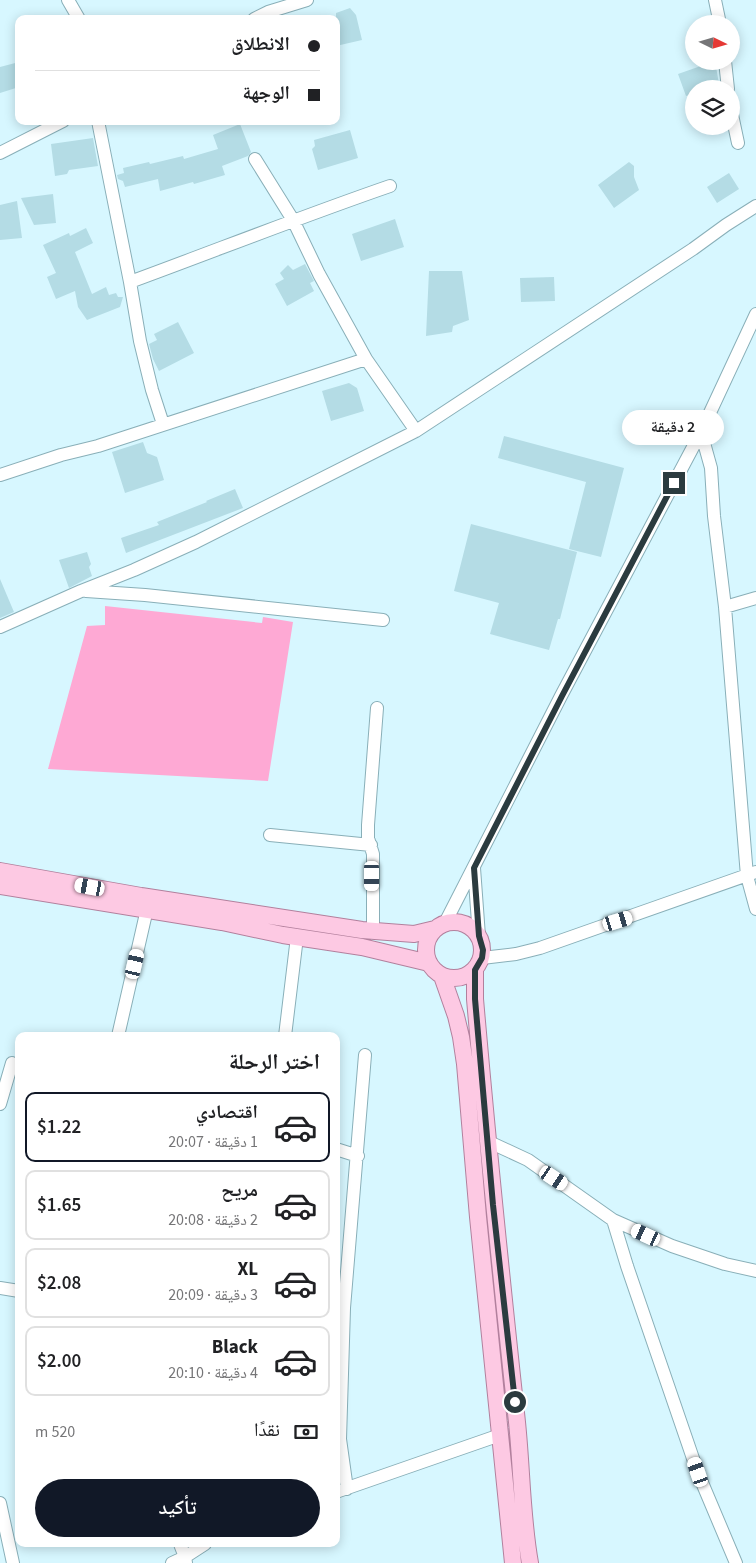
<!DOCTYPE html>
<html lang="ar">
<meta charset="utf-8">
<style>
body{margin:0;font-family:"Source Sans 3","Noto Naskh Arabic",sans-serif;background:#f2f2f2;color:#202124;direction:rtl;height:100vh;display:flex;flex-direction:column;font-size:19px;white-space:nowrap}
*{box-sizing:border-box;margin:0}
p{font-size:16px;color:#757577}
.icon{flex:none;width:28px;height:28px;fill:none;stroke:currentColor;stroke-width:2;stroke-linecap:round;stroke-linejoin:round}
.map{position:relative;flex:1;overflow:hidden;direction:ltr}
.panel{position:absolute;left:15px;top:1032px;width:325px;height:515px;display:flex;flex-direction:column;background:#fff;border-radius:10px;box-shadow:0 2px 12px #0003;direction:rtl}
.panel>*{flex:none}
.guide{position:absolute;left:15px;top:15px;width:325px;height:110px;border-radius:10px;box-shadow:0 2px 12px #0003;direction:rtl;display:grid;align-content:center;height:110px;padding:0 20px;background:#fff}
.needle{width:32px;rotate:95deg}
.buttons{position:absolute;left:685px;top:15px;display:grid;gap:10px}
.buttons a{display:grid;place-items:center;width:55px;height:55px;border-radius:50%;background:#fff;box-shadow:0 2px 12px #0003;font-size:25px}
.end{position:absolute;width:22px;height:22px;margin:-11px;border:6px solid #2b3b3f;background:#fff;box-shadow:0 0 0 2px #fff}
.from{border-radius:50%}
.bubble{position:absolute;height:35px;border-radius:18px;background:#fff;box-shadow:0 2px 12px #0003;font-size:16px;font-weight:600;line-height:35px;text-align:center;direction:rtl}
.car{position:absolute;width:15px;height:30px;margin:-15px -8px;border-radius:6px;box-shadow:0 0 4px 1px #0007;background:linear-gradient(#fff 24%,#345 0 40%,#fff 0 76%,#345 0 86%,#fff 0)}
.guide b{display:flex;align-items:center;gap:18px;height:48px;font-size:19px}
.guide b+b{border-top:1px solid #e0e0e0}
.guide i{width:12px;height:12px;background:#202124}
ul{padding:0;list-style:none}
li{display:flex;align-items:center;gap:15px;height:70px;margin:0 10px 8px;padding:0 10px;border:2px solid #e0e0e0;border-radius:10px}
li div{flex:1}
li b{display:block;font-size:19px}
li em{font-style:normal;font-weight:600}
li.on{border-color:#111827}
li>.icon{width:45px;height:45px;stroke-width:1.5}
h2{padding:0 20px;font-size:22px;line-height:60px}
.pay{display:flex;align-items:center;gap:12px;height:55px;padding:0 20px;font-size:19px}
.pay p{margin-inline-start:auto}
.button{display:flex;gap:10px;margin-top:auto;padding:10px 20px}
.button a{flex:1;height:58px;border-radius:30px;background:#111827;color:#fff;font-size:20px;font-weight:600;line-height:58px;text-align:center}
.map>svg:first-child{display:block}
</style>
<div class="map">
<svg width="756" height="1563" viewBox="0 0 756 1563">
<rect width="100%" height="100%" fill="#d7f7ff"/>
<path fill="#fea9d4" d="M105 606 262 623 263 617 293 622 268 781 48 769 87 626 105 625Z"/>
<path fill="#b4dce5" d="M350 8 356 15 362 40 336 46V13Z
M715 61 719 84 706 89H694V93L686 96 678 74Z
M19 62V87L0 93V67Z
M240 124 251 152 248 156 222 166 225 175 194 184 193 182 160 191 158 179 125 187 123 181 118 179 117 175 124 173 123 168 149 162 150 164 183 156 184 159 218 149 213 135Z
M350 130 358 158 318 170 312 149 315 146 314 140Z
M93 138 98 166 69 170 67 174 55 176 51 144Z
M629 162 634 166V177L639 190 614 208 598 185Z
M729 173 739 189 717 203 707 187Z
M53 194 56 223 34 225 21 198Z
M17 201 22 238 0 240V205Z
M395 219 404 247 361 261 352 234Z
M86 228 93 243 75 252 92 294 106 287 109 295 116 293 118 297H123L120 307 87 320 78 307 75 291 56 299 47 277 56 273 43 245 69 233 70 236Z
M305 264 314 281 310 283 314 291 287 306 275 284 284 279 280 273 288 265 293 270Z
M429 271H462L469 320 453 326 452 332 426 336Z
M554 277 555 301 521 302 520 278Z
M178 322 194 353 159 371 153 359 149 344 157 340 154 334Z
M349 383 357 388 364 411 331 421 322 391Z
M504 436 624 468 601 557 569 549 586 482 498 458Z
M143 442 147 453 157 457 164 480 125 493 112 452Z
M235 489 243 508 126 553 121 538 159 525 157 522 207 502 206 501Z
M471 524 577 552 560 619H558L549 650 490 634 499 603 454 591Z
M87 552 91 564 89 567 92 576 69 588 59 560Z
M0 579 14 612 0 618Z"/>
<g fill="none" stroke-linecap="round" stroke-linejoin="round">
<g stroke="#89afb8" stroke-width="14">
<path id="minor" d="M68 0 79 19
M715 0 720 24
M254 19 268 12 307 0
M725 61 728 89
M731 110 738 143
M98 121 130 282 140 341 152 390 163 424
M0 153 63 121
M255 159 293 220 319 274 366 359 416 431
M130 282C217 250 303 216 390 186
M701 432 711 468 714 516 725 607 747 876 756 909
M0 475 61 455 98 446 366 359
M86 591 145 595 383 620
M725 607 756 598
M0 627 81 591 134 570 196 542 416 431 693 249 726 225 756 206
M270 835 371 845
M474 868 479 936
M445 923 561 696 701 432 756 314
M373 931V854L368 838V825L377 708
M482 958 516 954 540 948 756 872
M118 1036 147 909
M285 1036 297 937
M0 1104 12 1063
M487 1141 528 1160 613 1220 672 1246 725 1264 756 1271
M336 1149 358 1156
M613 1220 627 1266 698 1473 736 1563
M0 1288 19 1291
M347 1489 340 1439 344 1308 365 1055
M336 1492 500 1435
M0 1503 13 1563
M172 1563 185 1557 180 1544
M186 1563 185 1557 205 1544"/>
</g>
<g stroke="#b2809d" stroke-width="18">
<path id="major" d="M0 871 141 896 362 930 414 934 435 929
M0 886 222 922 283 935 362 947 429 963
M426 950a28 28 0 1 1 56 0a28 28 0 1 1-56 0Z
M475 970V999C487 1137 501 1275 516 1413 522 1463 521 1513 530 1563
M442 976 456 1016 461 1037 465 1064 478 1217 513 1563"/>
</g>
<use href="#minor" stroke="#fff" stroke-width="12"/>
<use href="#major" stroke="#fdc9e3" stroke-width="16"/>
</g>
<g fill="none" stroke-linecap="round" stroke-linejoin="round">
<path stroke="#2b3b3f" stroke-width="6" d="M515 1402 493 1205 475 999V970L482 958 483 950 479 936 474 868 562 696 674 483"/>
</g>
</svg>
<div class="buttons">
<a><svg class="needle" viewBox="-14 -14 28 28"><path d="M0-13l5 13h-10z" fill="#e53935"/><path d="M0 13l5-13h-10z" fill="#757577"/></svg></a>
<a><svg class="icon" aria-label="layers" viewBox="0 0 24 24"><path d="M12 4l9 5-9 5-9-5zM3 14l9 5 9-5"/></svg></a>
</div>
<i class="end from" style="left:515px;top:1402px"></i>
<i class="end" style="left:674px;top:483px"></i>
<div class="bubble" style="left:622px;top:410px;width:102px">2 دقيقة</div>
<i class="car" style="left:372px;top:876px;rotate:180deg"></i>
<i class="car" style="left:90px;top:887px;rotate:280deg"></i>
<i class="car" style="left:618px;top:921px;rotate:73deg"></i>
<i class="car" style="left:135px;top:964px;rotate:13deg"></i>
<i class="car" style="left:554px;top:1178px;rotate:124deg"></i>
<i class="car" style="left:646px;top:1235px;rotate:295deg"></i>
<i class="car" style="left:698px;top:1472px;rotate:341deg"></i>
<div class="guide">
<b><i class="from"></i>الانطلاق</b>
<b><i></i>الوجهة</b>
</div>
<section class="panel">
<h2>اختر الرحلة</h2>
<ul>
<li class="on"><svg class="icon" aria-label="car" viewBox="0 0 24 24"><path d="M5 17H2v-5l4-1 3-4h7l3 4 3 1v5h-3M9 17h6M6 11h13"/><circle cx="7" cy="17" r="2"/><circle cx="17" cy="17" r="2"/></svg><div><b>اقتصادي</b><p>1 دقيقة · 20:07</p></div><em>$1.22</em></li>
<li><svg class="icon" aria-label="car" viewBox="0 0 24 24"><path d="M5 17H2v-5l4-1 3-4h7l3 4 3 1v5h-3M9 17h6M6 11h13"/><circle cx="7" cy="17" r="2"/><circle cx="17" cy="17" r="2"/></svg><div><b>مريح</b><p>2 دقيقة · 20:08</p></div><em>$1.65</em></li>
<li><svg class="icon" aria-label="car" viewBox="0 0 24 24"><path d="M5 17H2v-5l4-1 3-4h7l3 4 3 1v5h-3M9 17h6M6 11h13"/><circle cx="7" cy="17" r="2"/><circle cx="17" cy="17" r="2"/></svg><div><b>XL</b><p>3 دقيقة · 20:09</p></div><em>$2.08</em></li>
<li><svg class="icon" aria-label="car" viewBox="0 0 24 24"><path d="M5 17H2v-5l4-1 3-4h7l3 4 3 1v5h-3M9 17h6M6 11h13"/><circle cx="7" cy="17" r="2"/><circle cx="17" cy="17" r="2"/></svg><div><b>Black</b><p>4 دقيقة · 20:10</p></div><em>$2.00</em></li>
</ul>
<div class="pay"><svg class="icon" aria-label="cash" viewBox="0 0 24 24"><path d="M3 7h18v10H3z"/><circle cx="12" cy="12" r="2"/></svg>نقدًا<p>520 m</p></div>
<div class="button"><a>تأكيد</a></div>
</section>
</div>
